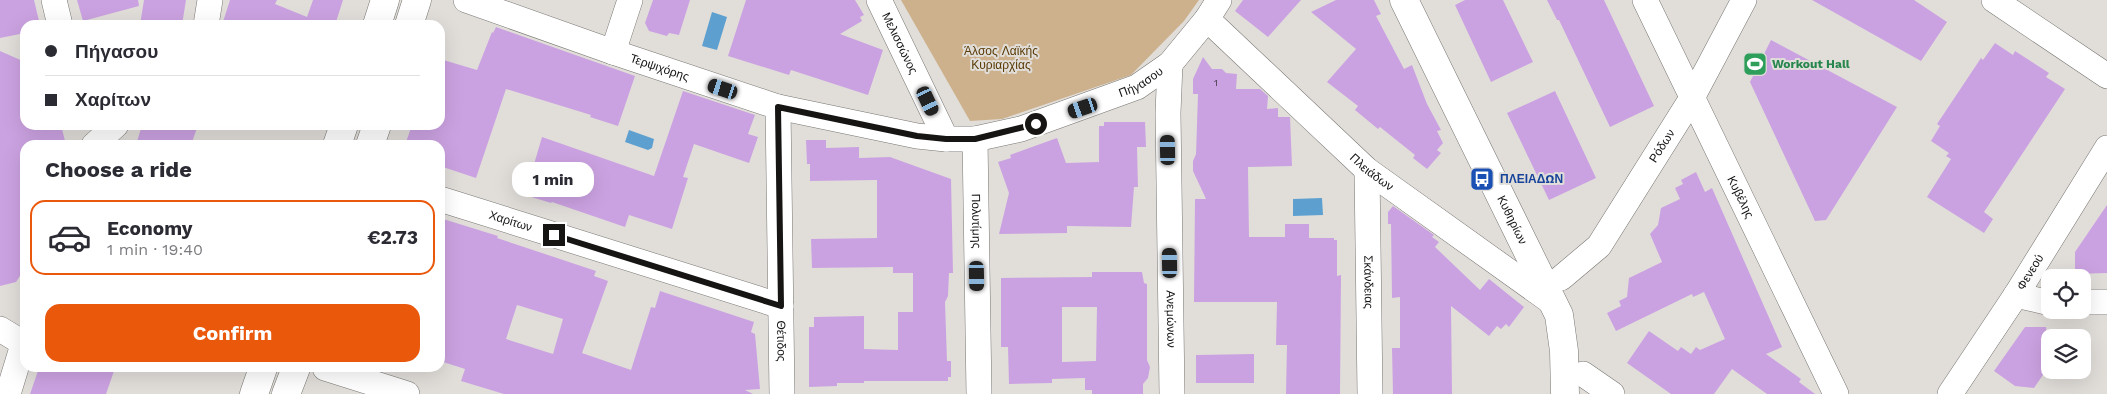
<!DOCTYPE html>
<meta charset="utf-8">
<style>
body{margin:0;font-family:"Work Sans",sans-serif;background:#f2f2f3;color:#2b2b33;height:100vh;display:flex;flex-direction:column;font-size:19px;white-space:nowrap}
*{box-sizing:border-box;margin:0}
p{font-size:16px;color:#7c7c81}
.icon{flex:none;width:28px;height:28px;fill:none;stroke:currentColor;stroke-width:2;stroke-linecap:round;stroke-linejoin:round}
.map{position:relative;flex:1;overflow:hidden}
.side{position:absolute;left:20px;top:140px;width:425px;height:232px;display:flex;flex-direction:column;background:#fff;border-radius:15px;box-shadow:0 5px 20px #0002}
.side>*{flex:none}
.top-card{position:absolute;left:20px;top:20px;width:425px;height:110px;border-radius:15px;box-shadow:0 5px 20px #0002;display:grid;align-content:center;height:110px;padding:0 25px;background:#fff}
.fabs{position:absolute;left:2041px;top:269px;display:grid;gap:10px}
.fabs a{display:grid;place-items:center;width:50px;height:50px;border-radius:10px;background:#fff;box-shadow:0 5px 20px #0002;font-size:25px}
.end{position:absolute;width:22px;height:22px;margin:-11px;border:6px solid #161514;background:#fff;box-shadow:0 0 0 2px #fff}
.from{border-radius:50%}
.bubble{position:absolute;height:35px;border-radius:15px;background:#fff;box-shadow:0 5px 20px #0002;font-size:16px;font-weight:700;line-height:35px;text-align:center}
.car{position:absolute;width:15px;height:30px;margin:-15px -8px;border-radius:6px;box-shadow:0 0 4px 1px #0007;background:linear-gradient(#222 24%,#8ab4d8 0 40%,#222 0 76%,#8ab4d8 0 86%,#222 0)}
.top-card b{display:flex;align-items:center;gap:18px;height:48px;font-size:19px}
.top-card b+b{border-top:1px solid #e1e1e2}
.top-card i{width:12px;height:12px;background:#2b2b33}
ul{padding:0;list-style:none}
li{display:flex;align-items:center;gap:15px;height:75px;margin:0 10px 8px;padding:0 15px;border:2px solid transparent;border-radius:15px}
li div{flex:1}
li b{display:block;font-size:19px}
li em{font-style:normal;font-weight:700}
li.active{border-color:#ea580c}
li>.icon{width:45px;height:45px;stroke-width:1.5}
h2{padding:0 25px;font-size:22px;line-height:60px}
.button{display:flex;gap:10px;margin-top:auto;padding:10px 25px}
.button a{flex:1;height:58px;border-radius:15px;background:#ea580c;color:#fff;font-size:20px;font-weight:700;line-height:58px;text-align:center}
.map>svg:first-child{display:block}
</style>
<div class="map">
<svg width="2107" height="394" viewBox="0 0 2107 394">
<rect width="100%" height="100%" fill="#e1deda"/>
<path fill="#cdb18c" d="M901 0H1199L1184 21 1131 75 1002 119 970 121Z"/>
<path fill="#5da0d0" d="M712 12 727 17 717 50 702 46Z
M629 130 654 139 652 148 648 150 625 142Z
M1322 198 1323 215 1293 216V199Z"/>
<path fill="#cba2e1" fill-rule="evenodd" d="M0 0H34L40 25H25V33L0 38Z
M77 0H138L139 6 83 21Z
M144 0H186L182 25H140Z
M230 0H277L275 4 307 17 313 0H343L335 25H222Z
M653 0H690L679 35 669 33 667 36 649 31 645 23Z
M746 0H855L864 15 860 17 862 21 840 34 883 50 868 95 791 70 789 75 728 56Z
M1243 0H1301L1268 37 1235 11Z
M1336 0H1374L1381 14 1376 16 1404 69 1412 65 1427 104 1441 130 1437 131 1443 143 1437 150 1441 153 1427 169 1413 158 1415 155 1380 127 1378 129 1355 110 1358 106 1327 82 1356 49 1311 12Z
M1465 0H1503L1533 62 1491 82 1455 5Z
M1547 0H1604L1654 106 1610 127 1559 20H1557Z
M1812 0H1914L1947 22 1921 61Z
M496 27 635 76 618 126 590 117 591 115 506 89 476 178 440 166V145H405L412 125H440V59L477 70 492 32 493 33Z
M1771 40 1897 107 1826 220 1815 221 1750 82Z
M1995 43 2013 55 2015 51 2049 73 2046 77 2065 89 1984 212 1993 219 1984 233 1927 197 1951 159 1946 156 1949 153 1931 141 1940 126 1937 124 1981 58 1983 60Z
M0 51 25 62V125H61L66 145H25V268L16 282 0 286Z
M1203 57 1212 69H1222L1226 73 1237 74 1236 89H1260L1268 96 1267 109 1278 108V117H1290L1292 166 1248 167 1249 237H1285V224H1309V238H1334V240H1337V276L1341 275 1340 394H1286L1287 345H1276L1277 302H1194L1195 199H1206L1193 171V161L1196 154 1198 94H1193V79Z
M683 91 755 115 748 134 758 137 749 163 694 144 683 177 688 178 672 229 629 215 625 227 552 202 551 203 525 195 542 137 654 176Z
M1555 91 1596 178 1549 200 1507 113Z
M1104 122H1145L1146 147H1137L1138 187H1134L1131 227 1067 226V233L999 234 1009 193 998 162 1011 158 1010 155 1057 138 1066 163 1099 162V126H1104Z
M142 125H198L191 145H136Z
M806 140H826V148L859 147V158L890 157 951 179 953 273H949L948 296 945 302 947 361H951V377H948V381H864V383H837V386L809 387V327H814V317L864 316V349L898 350V312H913V273H893V267L812 268 811 239 877 238V180L810 181V164H807Z
M1696 172 1705 192 1712 188 1782 347 1766 354 1801 379 1799 382 1815 394H1767L1732 369 1714 394H1671L1627 363 1649 331 1678 351 1681 347 1691 354 1696 347 1700 350 1725 339 1704 292 1693 297 1692 294 1616 331 1607 313 1621 306 1619 301 1627 297 1629 278 1662 262 1650 234 1658 225 1661 208 1680 199 1675 188 1683 184 1681 180Z
M2107 205V273L2075 274V252Z
M1393 206 1434 235 1432 237 1439 242 1435 247 1480 290 1489 279 1524 307 1509 327 1506 324 1501 329 1497 326 1489 336 1451 306 1452 394H1393L1392 348H1400V297L1392 298 1391 224H1388V212Z
M440 218 498 236 497 238 596 271 594 276 608 281 582 353 631 370 651 307 655 308 660 291 754 322 751 332 755 334 760 389 745 390 753 394H504L461 381 465 369 440 361ZM517 305 563 319 553 354 506 339Z
M1092 272H1142L1144 283 1147 284V360L1150 367 1148 378 1143 384V394H1092V390H1085V378L1052 379V383L1009 384 1008 347H1001V278L1092 277ZM1062 307H1097L1096 361 1062 362Z
M2025 327H2046L2049 366 2034 388 2015 386 1994 371Z
M1254 354V383H1196V355Z
M39 368H115L106 394H30Z"/>
<g fill="none" stroke-linecap="round" stroke-linejoin="round">
<g stroke="#787672" stroke-width="26">
<g id="minor">
<path d="M54 0 60 25"/>
<path id="s1" d="M466 0 613 52 778 107 917 136 946 139H975L1021 129 1137 87 1170 64 1207 19 1219 0"/>
<path id="s2" d="M879 0 946 139"/>
<path id="s3" d="M1645 0 1836 394"/>
<path d="M1994 0 2107 76"/>
<path id="s4" d="M1207 19 1367 170 1553 303"/>
<path d="M206 25 210 0"/>
<path d="M613 52 630 0"/>
<path id="s5" d="M1170 64 1168 113 1172 394"/>
<path id="s6" d="M778 107 782 394"/>
<path id="s7" d="M975 139 979 394"/>
<path d="M94 145 116 125"/>
<path id="s8" d="M1367 170 1370 394"/>
<path id="s9" d="M440 199 781 306"/>
<path id="s10" d="M1561 278 1599 246 1692 98 1744 0"/>
<path d="M2016 295 2050 303"/>
<path d="M2082 302H2107"/>
<path d="M0 329 23 343"/>
<path d="M325 368 407 394"/>
<path d="M1583 374 1612 394"/>
<path d="M8 394 25 338"/>
<path id="s11" d="M1950 394 2016 295 2107 148"/>
</g>
</g>
<g stroke="#787672" stroke-width="29">
<g id="tertiary">
<path id="s12" d="M1404 0 1559 315 1564 351 1565 394"/>
<path d="M377 25 385 0"/>
<path d="M409 25 417 0"/>
<path d="M337 145 344 125"/>
<path d="M370 145 377 125"/>
<path d="M254 394 263 368"/>
<path d="M286 394 296 368"/>
</g>
</g>
<use href="#minor" stroke="#fff" stroke-width="25"/>
<use href="#tertiary" stroke="#fff" stroke-width="28"/>
</g>
<g fill="none" stroke-linecap="round" stroke-linejoin="round">
<path stroke="#161514" stroke-width="6" d="M554 235 781 306 778 107 917 136 946 139H975L1036 124"/>
</g>
<defs>
<g id="stadium-square" transform="scale(1.25)"><rect x="-9" y="-9" width="18" height="18" rx="4" fill="#2e9e5b" stroke="#e1deda"/><path d="M0-5a6.5 5 0 1 0 0 10a6.5 5 0 1 0 0-10ZM-3.5-1.8h7v3.6h-7Z" fill="#fff"/></g>
<g id="bus-square" transform="scale(1.25)"><rect x="-9" y="-9" width="18" height="18" rx="4" fill="#1a4fb4" stroke="#e1deda"/><path d="M-5-6H5V4H4V6H2V4H-2V6H-4V4H-5ZM-3.5-4V0h7V-4ZM-3.5 1.2v1.5H-2V1.2ZM2 1.2v1.5H3.5V1.2Z" fill="#fff"/></g>
</defs>
<g fill-rule="evenodd">
<use href="#stadium-square" x="1755" y="64"/>
<use href="#bus-square" x="1482" y="179"/>
</g>
<g text-anchor="middle" stroke-width="4" stroke-linejoin="round" paint-order="stroke">
<g font-size="10" fill="#433847">
<text x="1216" y="86">1</text>
</g>
<g font-size="12" fill="#161514" stroke="#e1deda">
<text dy="4" stroke="none"><textPath href="#s2" startOffset="48">Μελισσώνος</textPath></text>
<text dy="4" stroke="none"><textPath href="#s1" startOffset="205">Τερψιχόρης</textPath></text>
<text dy="4" stroke="none"><textPath href="#s1" startOffset="706">Πήγασου</textPath></text>
<text dy="4" stroke="none"><textPath href="#s10" startOffset="168">Ρόδων</textPath></text>
<text dy="4" stroke="none"><textPath href="#s4" startOffset="225">Πλειάδων</textPath></text>
<text dy="4" stroke="none"><textPath href="#s3" startOffset="219">Κυβέλης</textPath></text>
<text dy="4" stroke="none"><textPath href="#s12" startOffset="245">Κυθηρίων</textPath></text>
<text dy="4" stroke="none"><textPath href="#s9" startOffset="74">Χαρίτων</textPath></text>
<text dy="4" stroke="none"><textPath href="#s7" startOffset="82">Πολυτίμης</textPath></text>
<text dy="4" stroke="none"><textPath href="#s11" startOffset="146">Φενεού</textPath></text>
<text dy="4" stroke="none"><textPath href="#s8" startOffset="112">Σκάνδειας</textPath></text>
<text dy="4" stroke="none"><textPath href="#s5" startOffset="255">Ανεμώνων</textPath></text>
<text dy="4" stroke="none"><textPath href="#s6" startOffset="234">Θέτιδος</textPath></text>
</g>
<g font-size="12" fill="#593a04" stroke="#e1deda">
<text x="1001" y="55">Άλσος Λαϊκής<tspan x="1001" dy="14">Κυριαρχίας</tspan></text>
</g>
<g font-size="12" font-weight="bold" fill="#27864d" stroke="#e1deda" text-anchor="start">
<text x="1772" y="68">Workout Hall</text>
</g>
<g font-size="12" font-weight="bold" fill="#164399" stroke="#e1deda" text-anchor="start">
<text x="1500" y="183">ΠΛΕΙΑΔΩΝ</text>
</g>
</g>
</svg>
<div class="fabs">
<a><svg class="icon" aria-label="locate" viewBox="0 0 24 24"><circle cx="12" cy="12" r="6"/><path d="M12 2v4M12 18v4M2 12h4M18 12h4"/></svg></a>
<a><svg class="icon" aria-label="layers" viewBox="0 0 24 24"><path d="M12 4l9 5-9 5-9-5zM3 14l9 5 9-5"/></svg></a>
</div>
<i class="end from" style="left:1036px;top:124px"></i>
<i class="end" style="left:554px;top:235px"></i>
<div class="bubble" style="left:512px;top:162px;width:82px">1 min</div>
<i class="car" style="left:723px;top:89px;rotate:288deg"></i>
<i class="car" style="left:928px;top:101px;rotate:155deg"></i>
<i class="car" style="left:1083px;top:108px;rotate:251deg"></i>
<i class="car" style="left:1168px;top:150px;rotate:359deg"></i>
<i class="car" style="left:1170px;top:263px;rotate:359deg"></i>
<i class="car" style="left:977px;top:276px;rotate:179deg"></i>
<div class="top-card">
<b><i class="from"></i>Πήγασου</b>
<b><i></i>Χαρίτων</b>
</div>
<section class="side">
<h2>Choose a ride</h2>
<ul>
<li class="active"><svg class="icon" aria-label="car" viewBox="0 0 24 24"><path d="M5 17H2v-5l4-1 3-4h7l3 4 3 1v5h-3M9 17h6M6 11h13"/><circle cx="7" cy="17" r="2"/><circle cx="17" cy="17" r="2"/></svg><div><b>Economy</b><p>1 min · 19:40</p></div><em>€2.73</em></li>
</ul>
<div class="button"><a>Confirm</a></div>
</section>
</div>
